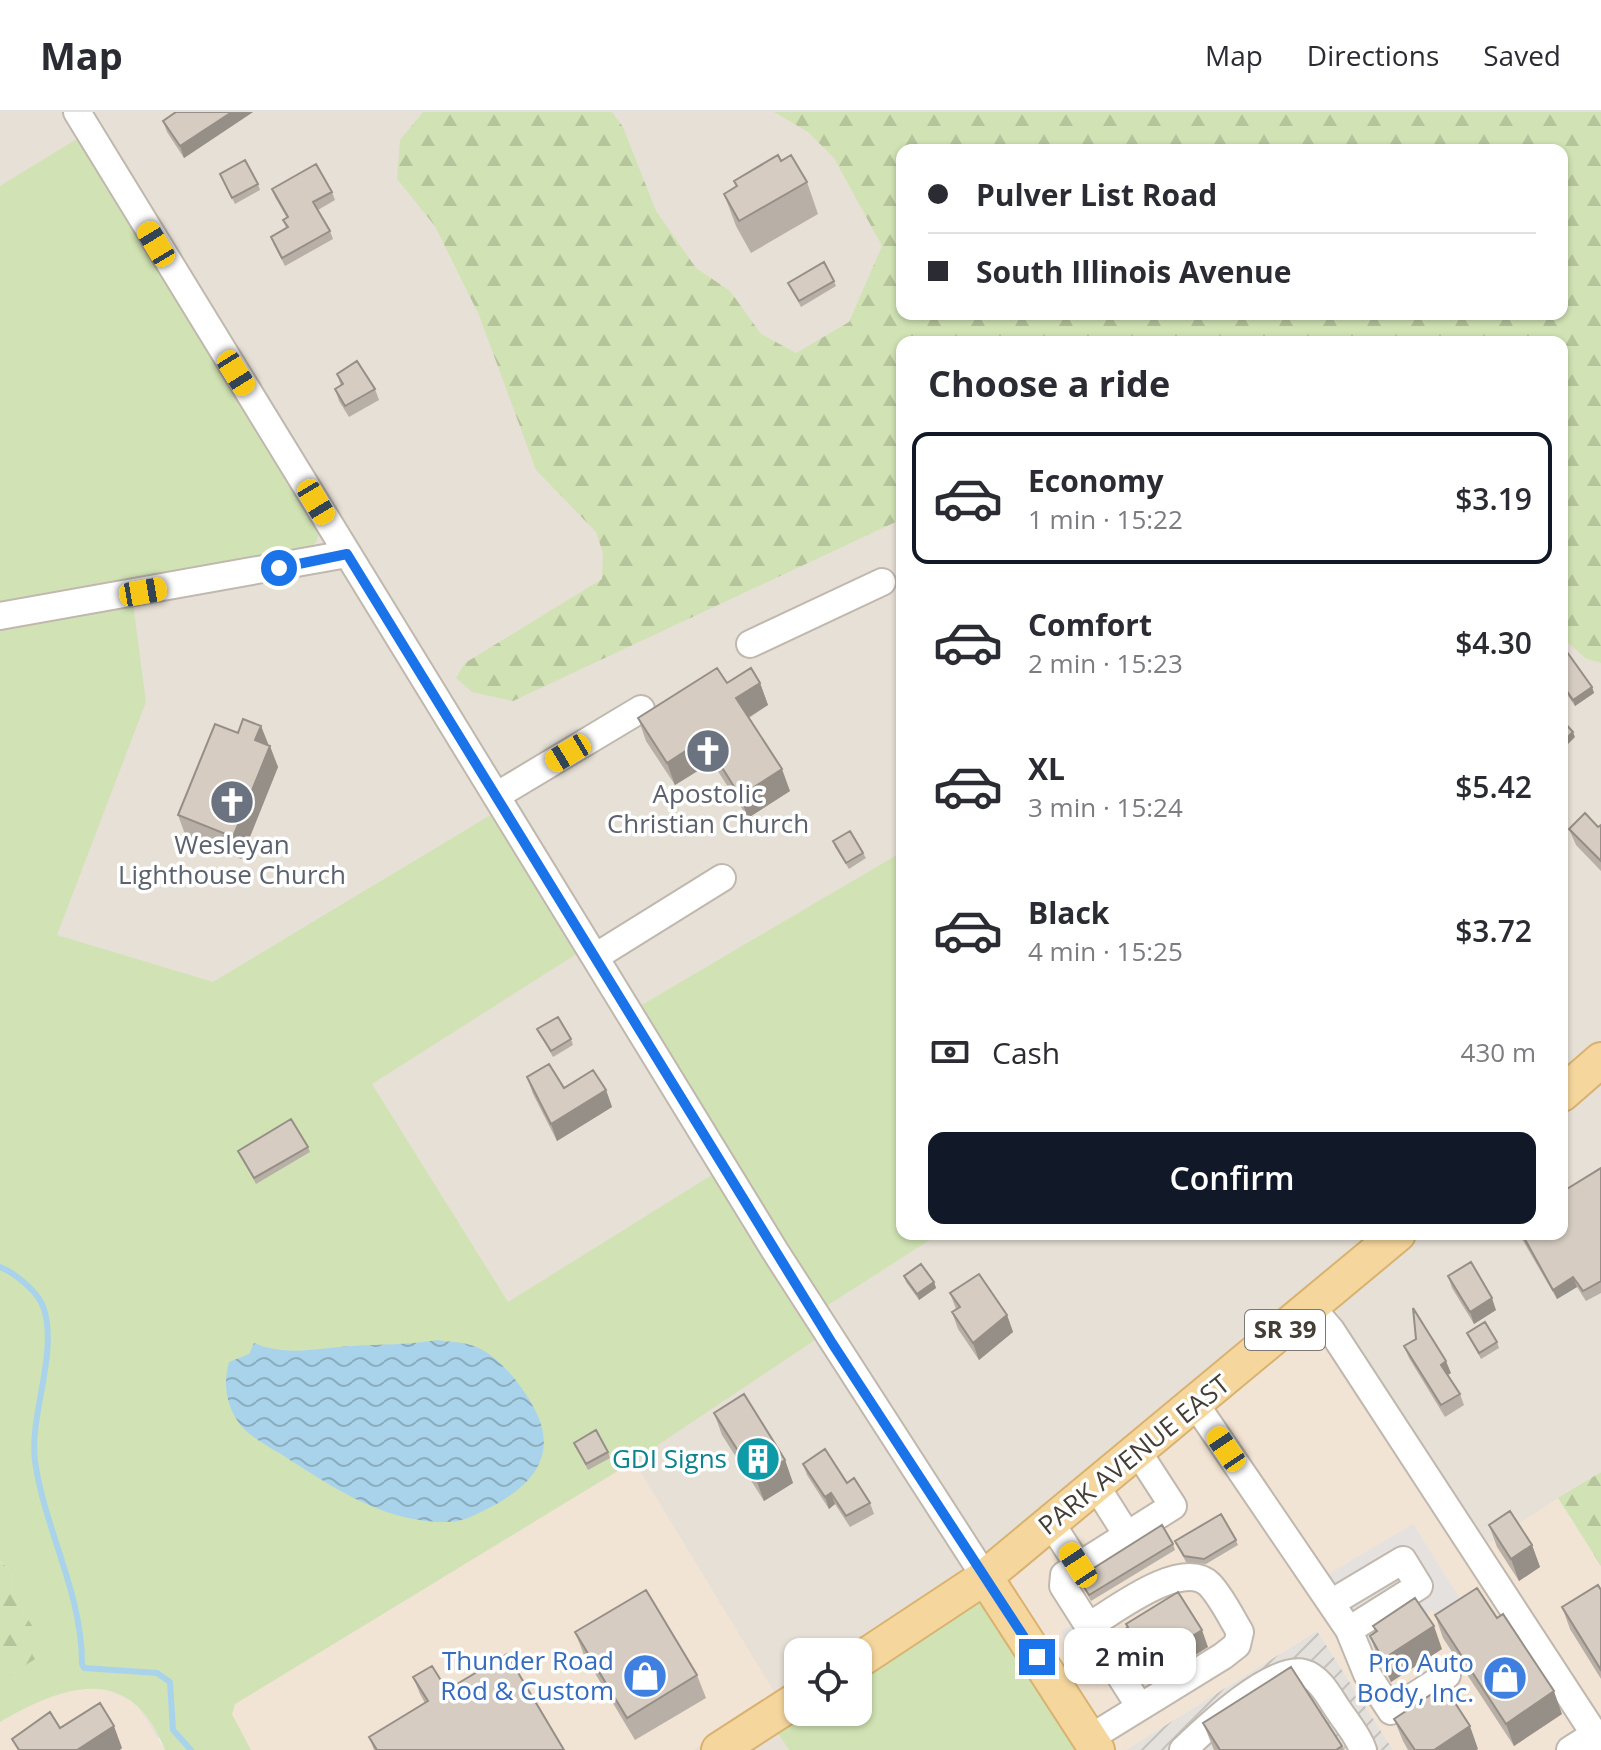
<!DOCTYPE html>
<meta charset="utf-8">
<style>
body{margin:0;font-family:"Open Sans",sans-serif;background:#f7f7f7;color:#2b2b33;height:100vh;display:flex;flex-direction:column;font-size:30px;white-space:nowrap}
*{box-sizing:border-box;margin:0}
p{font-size:26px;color:#7c7c81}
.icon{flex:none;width:44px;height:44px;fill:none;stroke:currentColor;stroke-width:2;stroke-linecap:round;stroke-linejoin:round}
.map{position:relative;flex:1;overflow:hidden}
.drawer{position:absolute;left:896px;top:224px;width:672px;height:904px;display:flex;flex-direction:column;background:#fff;border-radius:16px;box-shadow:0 2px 6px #0004}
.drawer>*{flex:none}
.hud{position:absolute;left:896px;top:32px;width:672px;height:176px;border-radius:16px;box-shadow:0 2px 6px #0004;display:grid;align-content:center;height:176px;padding:0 32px;background:#fff}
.fabs{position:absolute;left:784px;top:1526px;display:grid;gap:16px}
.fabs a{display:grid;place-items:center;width:88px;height:88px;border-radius:16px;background:#fff;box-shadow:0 2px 6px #0004;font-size:40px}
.end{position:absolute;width:36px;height:36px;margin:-18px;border:10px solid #1a73e8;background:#fff;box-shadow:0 0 0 4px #fff}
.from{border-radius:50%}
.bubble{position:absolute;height:56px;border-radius:16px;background:#fff;box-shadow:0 2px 6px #0004;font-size:26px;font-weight:600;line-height:56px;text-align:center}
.car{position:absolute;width:24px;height:48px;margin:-24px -12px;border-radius:10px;box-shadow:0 0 6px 2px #0007;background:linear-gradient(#f5c518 24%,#345 0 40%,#f5c518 0 76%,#345 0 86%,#f5c518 0)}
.hud b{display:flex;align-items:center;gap:28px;height:76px;font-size:30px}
.hud b+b{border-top:2px solid #e1e1e2}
.hud i{width:20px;height:20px;background:#2b2b33}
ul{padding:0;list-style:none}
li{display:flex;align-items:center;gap:24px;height:132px;margin:0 16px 12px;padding:0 16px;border:4px solid transparent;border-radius:16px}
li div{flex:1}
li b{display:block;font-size:30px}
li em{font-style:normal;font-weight:600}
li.selected{border-color:#111827}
li>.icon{width:72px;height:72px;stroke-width:1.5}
h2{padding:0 32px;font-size:36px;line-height:96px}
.pay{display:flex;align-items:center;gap:20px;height:88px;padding:0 32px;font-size:30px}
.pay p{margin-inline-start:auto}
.button{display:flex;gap:16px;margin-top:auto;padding:16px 32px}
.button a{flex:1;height:92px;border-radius:16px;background:#111827;color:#fff;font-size:32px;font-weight:600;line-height:92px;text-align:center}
header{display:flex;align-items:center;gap:48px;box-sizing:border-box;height:112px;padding:0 40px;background:#fff;border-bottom:2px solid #e1e1e2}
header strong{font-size:38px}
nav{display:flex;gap:44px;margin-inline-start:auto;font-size:28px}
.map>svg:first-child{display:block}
</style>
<header>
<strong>Map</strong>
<nav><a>Map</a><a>Directions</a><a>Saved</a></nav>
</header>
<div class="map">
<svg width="1601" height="1638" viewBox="0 0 1601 1638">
<defs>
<pattern id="industrial-furrows" width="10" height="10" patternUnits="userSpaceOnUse" patternTransform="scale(2)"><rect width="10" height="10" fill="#e4e0dc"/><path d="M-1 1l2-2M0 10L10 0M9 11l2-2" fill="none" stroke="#c5c1bd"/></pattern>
<pattern id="forest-firs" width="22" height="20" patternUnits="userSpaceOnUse" patternTransform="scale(2)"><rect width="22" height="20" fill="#d1e3b4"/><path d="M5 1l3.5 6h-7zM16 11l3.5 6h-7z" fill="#b5c49b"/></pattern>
<pattern id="water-waves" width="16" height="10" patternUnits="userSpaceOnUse" patternTransform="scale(2)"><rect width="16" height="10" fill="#a9d3ea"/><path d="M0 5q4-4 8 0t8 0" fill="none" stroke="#8badbe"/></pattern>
</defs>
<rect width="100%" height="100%" fill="#f2eee7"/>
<path fill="#e6e0d6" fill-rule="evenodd" d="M0 0H1601V1360L1486 1433 1332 1194 1163 1343 984 1487 858 1568V1540H798V1600L778 1620 789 1638H693L775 1583 232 1602 251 1638H165L161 1627 29 1593 0 1610ZM902 38H1562V202H902ZM902 230H1562V1122H902Z"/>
<path fill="#f2e4d4" d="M1333 1194 1486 1433 1558 1386 1601 1454V1638H1393L1317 1519 1126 1638H1080L984 1487 1163 1343Z
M634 1349 776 1583 693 1638H251L232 1602 235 1592Z
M100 1575 135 1590 165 1638H0V1610L29 1593 63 1580Z"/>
<path fill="url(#industrial-furrows)" d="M1317 1519 1393 1638H1126Z"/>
<path fill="#d1e3b4" d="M80 25 320 419 316 430 307 439 0 492V74Z
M133 491 146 590 57 823 213 870 494 701 578 841 372 972 508 1190 715 1061 818 1226 634 1349 235 1592 232 1602 251 1638H165C131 1550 65 1572 0 1610V1569L37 1546V1521L14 1486 11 1458 0 1449V514Z
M902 740V1122H939L825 1195 640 894Z
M984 1487 1080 1638H789L777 1620 808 1600H858V1568Z"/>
<path fill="url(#forest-firs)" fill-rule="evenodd" d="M423 0H612L623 15 656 99 696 156 730 179 761 222 796 241 849 210 882 134 834 46 808 20 774 0H1601V551L1585 546 1562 525V230H902V407L513 589 472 580 456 566 465 551 602 467 603 441 596 420 536 358 479 203 435 114 397 67 400 28ZM902 38H1562V202H902Z
M1601 1360V1454L1558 1386Z
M0 1450 11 1458 14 1486 37 1521V1546L0 1569Z"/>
<path fill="#e4e1df" d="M1413 1412 1471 1504 1447 1520 1432 1498 1371 1537 1325 1464Z
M1077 1509 1112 1563 1096 1574 1061 1520Z"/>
<path fill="url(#water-waves)" d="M438 1228C449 1230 464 1230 474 1234 498 1243 521 1272 533 1294 560 1342 533 1373 491 1395 479 1401 465 1409 451 1410 389 1412 340 1380 290 1348 271 1335 245 1325 234 1303 225 1286 224 1268 229 1250L249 1242 254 1231C287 1245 318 1236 352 1234 381 1232 409 1233 438 1228Z"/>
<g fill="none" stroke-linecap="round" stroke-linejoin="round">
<path stroke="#a9d3ea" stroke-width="6" d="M0 1155C15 1161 39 1180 44 1197 58 1242 29 1304 35 1349 45 1419 82 1480 82 1552L84 1556 157 1561 170 1570 173 1618 191 1638"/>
<g stroke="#c0b8ae" stroke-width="30">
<path id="minor" d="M77 0 775 1139 985 1465
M0 504 347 442
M750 532 882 470
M496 684 641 597
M595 845 722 766
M1312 1196 1331 1218 1601 1632
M1196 1293 1349 1518 1367 1562 1391 1599 1447 1563
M1138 1340 1173 1394 1064 1463 1063 1474 1140 1595
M1096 1374 1127 1423
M1051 1411 1078 1453
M1331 1491 1403 1448 1419 1474 1349 1518
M1089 1514C1114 1499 1183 1445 1210 1473 1222 1486 1231 1505 1240 1520L1237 1533 1223 1544 1090 1626
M1183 1638C1206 1616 1272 1553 1304 1561 1319 1565 1329 1584 1337 1596 1346 1610 1358 1623 1363 1638
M1570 1638 1595 1622"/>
</g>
<g stroke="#d9b26f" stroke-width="38">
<path id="major" d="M1562 982 1601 948
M985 1465 1097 1638
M858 1549 985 1465 1398 1122
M719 1638 798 1587"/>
</g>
<use href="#minor" stroke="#fff" stroke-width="26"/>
<use href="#major" stroke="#f5d69d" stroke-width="34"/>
</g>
<path fill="#b8afa6" d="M176 0H253L184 46 167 20 163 9Z
M781 49 807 70 818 102 751 141 736 114 724 82 736 74 734 69Z
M220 62 258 72 260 78 235 92Z
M272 77 332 80 335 88 318 98 330 119 333 127 285 154 274 133 271 125 286 116 283 108 287 106 275 85Z
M834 169 836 174 801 195 788 171Z
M337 262 375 277 379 288 349 305 339 289 335 277 341 274Z
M1562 533 1592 575 1594 581 1575 594 1562 575Z
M727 571H760L768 593 749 606 790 679 748 706 712 650 675 673 646 629 638 606Z
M261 614 278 655 241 747 186 725 178 703 238 621Z
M1601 713V759L1576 733 1569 717 1598 715Z
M833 729 863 741 866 746 849 757 835 735Z
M537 917 571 927 573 933 553 945Z
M527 965 564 976 606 978 612 995 557 1029 533 982Z
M308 1035 310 1040 256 1072 238 1039Z
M1601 1056V1181L1586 1189 1577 1175 1557 1187 1519 1122H1562Z
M904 1164 934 1170 936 1176 919 1188 906 1170Z
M1448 1164 1496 1198 1474 1212 1452 1176Z
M950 1181 1007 1203 1013 1220 979 1248 958 1217 952 1200 956 1197Z
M1467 1221 1497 1230 1499 1236 1481 1247Z
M1404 1234 1451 1261 1448 1263 1460 1282 1464 1293 1445 1305 1409 1246Z
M714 1301 785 1348 793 1371 764 1389 722 1323Z
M574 1331 608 1340 610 1346 588 1358Z
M803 1352 847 1371 870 1391 874 1402 850 1415 835 1392 829 1397 807 1363Z
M1489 1413 1532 1433 1540 1455 1519 1469 1497 1435Z
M1236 1428 1238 1433 1206 1452 1186 1450 1175 1429Z
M1173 1432 1175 1438 1091 1489 1081 1471 1078 1466Z
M1601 1478V1567L1570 1517 1562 1495Z
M1435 1503 1562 1602 1514 1634 1443 1526Z
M1126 1512 1208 1535 1156 1567 1144 1547 1133 1554 1124 1539 1118 1522 1127 1516Z
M1373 1514 1442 1537 1391 1570 1378 1546 1370 1524 1375 1520Z
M575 1520 697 1563 706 1586 635 1628 584 1543Z
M413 1565 447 1578 564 1638H374L369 1625 425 1591 420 1582Z
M1394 1607 1478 1637 1476 1638H1408L1403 1629Z
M1203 1611 1342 1634 1344 1638H1214Z"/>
<path fill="#968f87" d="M232 0H253L184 46 180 34Z
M760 571 768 593 744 608 736 586Z
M1592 575 1594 581 1575 594 1573 588Z
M261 614 269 635 255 628Z
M1573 620 1575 625 1562 638V630Z
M704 627 712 650 675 673 667 651Z
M270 634 278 655 241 747 233 725Z
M782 657 790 679 748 706 740 684Z
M606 978 612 995 557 1029 551 1012Z
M1573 1165 1577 1175 1557 1187 1553 1178Z
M934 1170 936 1176 919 1188 917 1182Z
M1492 1186 1496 1198 1474 1212 1470 1200Z
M1007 1203 1013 1220 979 1248 973 1231Z
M1446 1249 1451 1261 1445 1264 1441 1253Z
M785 1348 793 1371 764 1389 756 1367Z
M831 1381 835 1392 829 1397 825 1385Z
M1532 1433 1540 1455 1519 1469 1511 1447Z
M1434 1514 1442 1537 1391 1570 1383 1547Z
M1202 1518 1208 1535 1156 1567 1150 1550Z
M1137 1531 1144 1547 1133 1554 1127 1537Z
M1554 1579 1562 1602 1514 1634 1506 1612Z
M114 1614 122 1636 120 1638H77Z
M1470 1614 1478 1637 1476 1638H1434Z"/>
<path fill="#d6ccc1" stroke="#968f87" stroke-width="2" d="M176 0H232L180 34 163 9Z
M778 43 781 49 791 43 807 70 739 109 724 82 737 74 734 69Z
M245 48 258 72 232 86 220 62Z
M316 52 332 80 313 90 330 119 282 146 271 125 288 115 283 108 288 105 272 77Z
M824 150 834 169 799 189 788 171Z
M357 249 375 277 345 294 335 277 343 272 337 262Z
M1562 533 1592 575 1573 588 1562 572Z
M717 556 727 571 751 556 760 571 736 586 782 657 740 684 704 627 667 651 638 606Z
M243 607 261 614 255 628 270 634 233 725 178 703 215 612 238 621Z
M1562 608 1573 620 1562 630Z
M1585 701 1598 715 1601 713V749L1569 717Z
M850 719 863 741 846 751 833 729Z
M558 905 571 927 551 939 537 917Z
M549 952 564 976 593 958 606 978 551 1012 527 965Z
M291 1007 308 1035 254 1066 238 1039Z
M1601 1056V1169L1583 1179 1573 1165 1553 1178 1522 1122H1562V1080Z
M1471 1150 1492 1186 1470 1200 1448 1164Z
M921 1152 934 1170 917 1182 904 1164Z
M979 1162 1007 1203 973 1231 952 1200 960 1195 950 1181Z
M1413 1196 1446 1249 1441 1253 1460 1282 1441 1293 1404 1234 1416 1227Z
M1485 1210 1497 1230 1479 1241 1467 1221Z
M744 1282 785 1348 756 1367 714 1301Z
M596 1318 608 1340 586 1352 574 1331Z
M825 1337 847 1371 854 1366 870 1391 846 1404 831 1381 825 1385 803 1352Z
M1510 1399 1532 1433 1511 1447 1489 1413Z
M1221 1402 1236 1428 1204 1447 1184 1444 1175 1429Z
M1162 1413 1173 1432 1089 1483 1078 1466Z
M1598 1473 1601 1478V1558L1562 1495Z
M1477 1476 1497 1506 1503 1502 1554 1579 1506 1612 1435 1503Z
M646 1478 697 1563 627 1606 575 1520Z
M1178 1480 1202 1518 1150 1550 1137 1531 1127 1537 1118 1522 1128 1515 1126 1512Z
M1415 1486 1434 1514 1383 1547 1370 1524 1377 1519 1373 1514Z
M507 1542 564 1638H377L369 1625 428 1589 413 1565 432 1554 447 1578Z
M1291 1555 1342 1634 1336 1638H1220L1203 1611Z
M1444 1574 1470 1614 1434 1638H1415L1394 1607Z
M100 1591 114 1614 77 1638H19L12 1627 50 1600 60 1616Z"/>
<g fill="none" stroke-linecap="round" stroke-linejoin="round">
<path stroke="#1a73e8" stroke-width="10" d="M279 456 347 442 832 1231 1037 1545"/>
</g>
<defs>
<g id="church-disc" transform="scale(2.3)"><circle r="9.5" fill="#6b7280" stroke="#fff"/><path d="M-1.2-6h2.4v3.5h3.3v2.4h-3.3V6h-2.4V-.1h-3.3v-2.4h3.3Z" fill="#fff"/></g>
<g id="building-disc" transform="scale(2.3)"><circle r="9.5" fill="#0f9aa8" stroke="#fff"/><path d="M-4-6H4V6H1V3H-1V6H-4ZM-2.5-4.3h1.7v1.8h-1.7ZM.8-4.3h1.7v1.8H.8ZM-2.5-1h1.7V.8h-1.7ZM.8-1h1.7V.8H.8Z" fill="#fff"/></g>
<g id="shop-disc" transform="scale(2.3)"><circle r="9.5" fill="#3f7fe0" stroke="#fff"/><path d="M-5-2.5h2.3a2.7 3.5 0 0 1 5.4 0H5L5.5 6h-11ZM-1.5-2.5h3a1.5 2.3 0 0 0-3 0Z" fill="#fff"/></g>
</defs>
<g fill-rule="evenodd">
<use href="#church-disc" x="708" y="639"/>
<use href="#church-disc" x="232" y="690"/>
<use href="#building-disc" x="758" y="1347"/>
<use href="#shop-disc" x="645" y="1564"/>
<use href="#shop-disc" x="1505" y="1566"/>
</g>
<g text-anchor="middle" stroke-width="7" stroke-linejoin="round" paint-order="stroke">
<rect fill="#fff" stroke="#7d7873" stroke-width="2" x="1245" y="1198" width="80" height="40" rx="6"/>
<g font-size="24" font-weight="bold" fill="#453e37">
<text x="1285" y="1226">SR 39</text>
</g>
<g font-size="26" fill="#5b616d" stroke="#fff">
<text x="708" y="691">Apostolic<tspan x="708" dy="30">Christian Church</tspan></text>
<text x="232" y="742">Wesleyan<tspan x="232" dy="30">Lighthouse Church</tspan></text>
</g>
<g font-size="26" fill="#453e37" stroke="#fff">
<text transform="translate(1134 1343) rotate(-39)" y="9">PARK AVENUE EAST</text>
</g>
<g font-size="26" fill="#0d838f" stroke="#fff" text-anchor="end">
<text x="727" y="1356">GDI Signs</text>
</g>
<g font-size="26" fill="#366cbe" stroke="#fff" text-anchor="end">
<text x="614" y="1558">Thunder Road<tspan x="614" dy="30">Rod &amp; Custom</tspan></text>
<text x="1474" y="1560">Pro Auto<tspan x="1474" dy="30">Body, Inc.</tspan></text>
</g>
</g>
</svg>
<div class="fabs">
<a><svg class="icon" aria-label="locate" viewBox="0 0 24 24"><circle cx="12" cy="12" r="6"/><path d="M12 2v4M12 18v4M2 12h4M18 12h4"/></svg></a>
</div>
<i class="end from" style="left:279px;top:456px"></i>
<i class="end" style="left:1037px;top:1545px"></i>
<div class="bubble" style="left:1064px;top:1516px;width:132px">2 min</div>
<i class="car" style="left:156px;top:132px;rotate:329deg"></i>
<i class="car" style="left:236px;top:261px;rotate:148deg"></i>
<i class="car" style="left:316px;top:390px;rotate:149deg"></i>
<i class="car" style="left:143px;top:480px;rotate:80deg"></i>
<i class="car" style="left:568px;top:641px;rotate:239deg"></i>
<i class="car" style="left:1226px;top:1337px;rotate:326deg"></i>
<i class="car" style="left:1078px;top:1453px;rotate:327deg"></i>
<div class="hud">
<b><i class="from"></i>Pulver List Road</b>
<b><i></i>South Illinois Avenue</b>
</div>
<section class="drawer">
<h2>Choose a ride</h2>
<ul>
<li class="selected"><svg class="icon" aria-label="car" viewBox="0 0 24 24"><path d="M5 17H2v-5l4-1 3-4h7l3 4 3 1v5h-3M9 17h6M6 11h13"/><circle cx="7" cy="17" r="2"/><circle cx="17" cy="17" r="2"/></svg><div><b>Economy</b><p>1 min · 15:22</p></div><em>$3.19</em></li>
<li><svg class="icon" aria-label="car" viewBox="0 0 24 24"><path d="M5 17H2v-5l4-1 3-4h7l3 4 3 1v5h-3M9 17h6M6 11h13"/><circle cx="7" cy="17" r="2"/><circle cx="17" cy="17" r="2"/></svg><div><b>Comfort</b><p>2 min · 15:23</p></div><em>$4.30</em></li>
<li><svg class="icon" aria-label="car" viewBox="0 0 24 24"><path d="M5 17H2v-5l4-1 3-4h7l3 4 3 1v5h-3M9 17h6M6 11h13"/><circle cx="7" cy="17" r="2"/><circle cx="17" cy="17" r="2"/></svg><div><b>XL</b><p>3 min · 15:24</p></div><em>$5.42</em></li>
<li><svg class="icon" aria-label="car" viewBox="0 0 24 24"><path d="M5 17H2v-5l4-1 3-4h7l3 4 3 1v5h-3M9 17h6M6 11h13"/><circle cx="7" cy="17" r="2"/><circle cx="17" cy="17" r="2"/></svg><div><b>Black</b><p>4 min · 15:25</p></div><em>$3.72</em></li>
</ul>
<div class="pay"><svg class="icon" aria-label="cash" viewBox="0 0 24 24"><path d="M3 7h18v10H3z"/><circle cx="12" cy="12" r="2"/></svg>Cash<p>430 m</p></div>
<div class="button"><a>Confirm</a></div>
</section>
</div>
